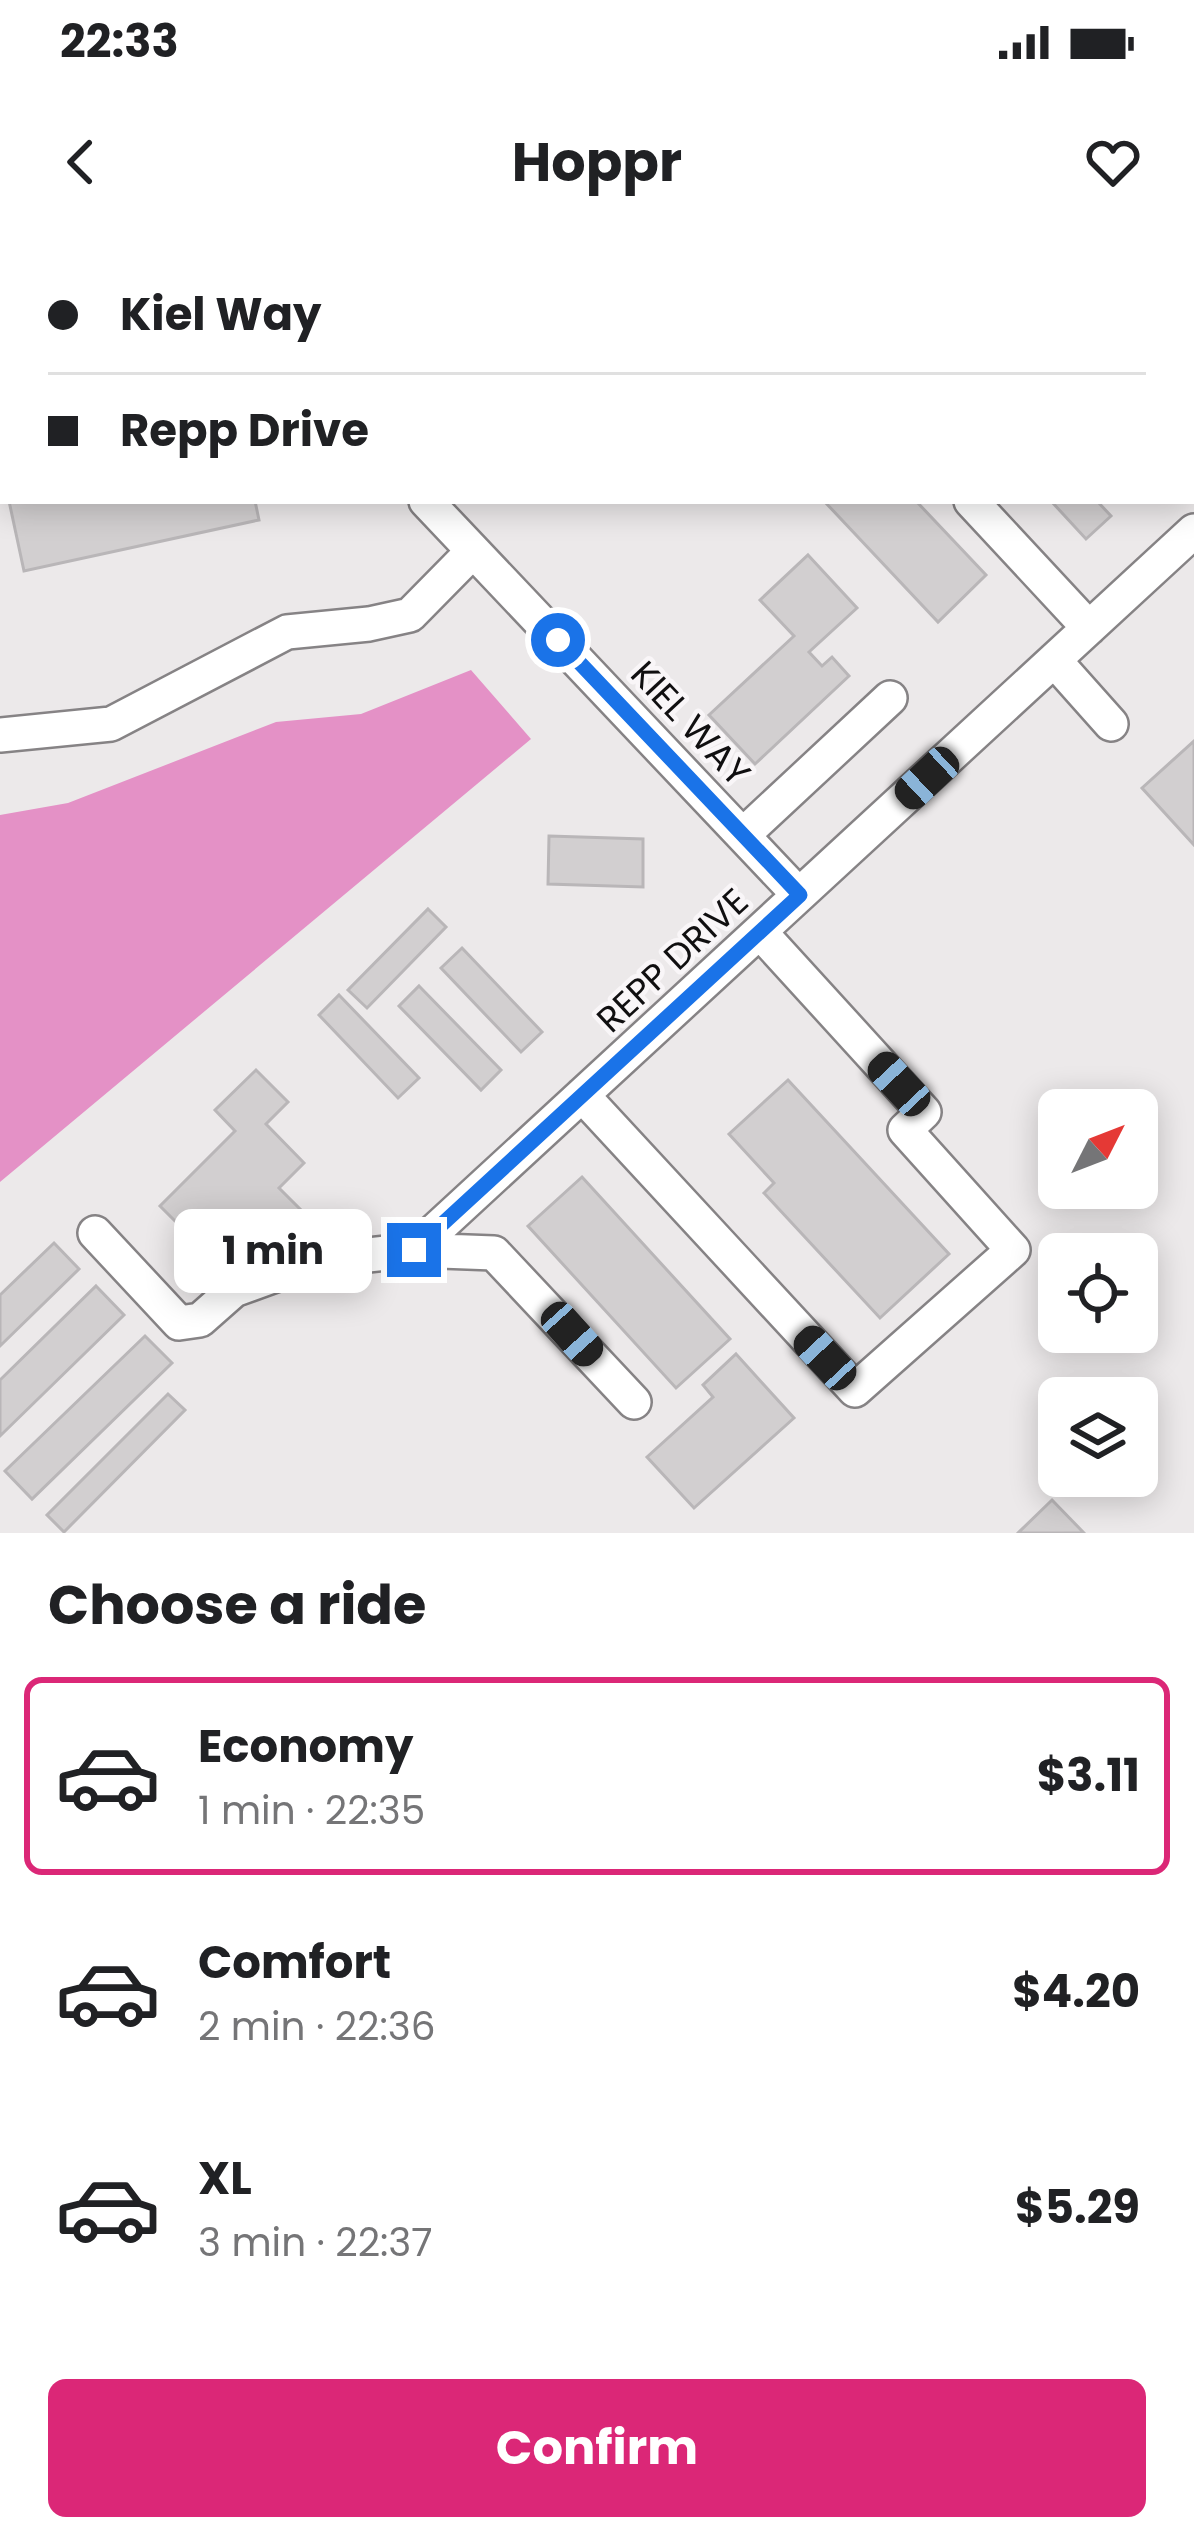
<!DOCTYPE html>
<meta charset="utf-8">
<style>
body{margin:0;font-family:Poppins,sans-serif;background:#f6f6f6;color:#202124;height:100vh;display:flex;flex-direction:column;font-size:45px;white-space:nowrap}
*{box-sizing:border-box;margin:0}
p{font-size:39px;color:#757577}
.icon{flex:none;width:66px;height:66px;fill:none;stroke:currentColor;stroke-width:2;stroke-linecap:round;stroke-linejoin:round}
.map{position:relative;height:1293px;overflow:hidden}
.drawer{display:flex;flex-direction:column;background:#fff;flex:1}
.drawer>*{flex:none}
.banner{position:absolute;left:0px;top:0px;width:1194px;height:264px;box-shadow:0 6px 30px #0003;display:grid;align-content:center;height:264px;padding:0 48px;background:#fff}
.needle{width:78px;rotate:48deg}
.controls{position:absolute;left:1038px;top:849px;display:grid;gap:24px}
.controls a{display:grid;place-items:center;width:120px;height:120px;border-radius:18px;background:#fff;box-shadow:0 6px 30px #0003;font-size:60px}
.end{position:absolute;width:54px;height:54px;margin:-27px;border:15px solid #1a73e8;background:#fff;box-shadow:0 0 0 6px #fff}
.from{border-radius:50%}
.bubble{position:absolute;height:84px;border-radius:18px;background:#fff;box-shadow:0 6px 30px #0003;font-size:39px;font-weight:700;line-height:84px;text-align:center}
.car{position:absolute;width:36px;height:72px;margin:-36px -18px;border-radius:15px;box-shadow:0 0 9px 3px #0007;background:linear-gradient(#222 24%,#8ab4d8 0 40%,#222 0 76%,#8ab4d8 0 86%,#222 0)}
.banner b{display:flex;align-items:center;gap:42px;height:114px;font-size:45px}
.banner b+b{border-top:3px solid #e0e0e0}
.banner i{width:30px;height:30px;background:#202124}
ul{padding:0;list-style:none}
li{display:flex;align-items:center;gap:36px;height:198px;margin:0 24px 18px;padding:0 24px;border:6px solid transparent;border-radius:18px}
li div{flex:1}
li b{display:block;font-size:45px}
li em{font-style:normal;font-weight:700}
li.selected{border-color:#db2777}
li>.icon{width:108px;height:108px;stroke-width:1.5}
h2{padding:0 48px;font-size:54px;line-height:144px}
.cta{display:flex;gap:24px;margin-top:auto;padding:24px 48px}
.cta a{flex:1;height:138px;border-radius:18px;background:#db2777;color:#fff;font-size:48px;font-weight:700;line-height:138px;text-align:center}
.status{display:flex;justify-content:space-between;align-items:center;height:84px;padding:0 60px;background:#fff;direction:ltr}
.status svg{height:33px;fill:currentColor}
header{display:flex;justify-content:space-between;align-items:center;height:156px;padding:0 48px;background:#fff;font-size:54px;font-weight:700}
.map>svg:first-child{display:block}
</style>
<div class="status"><b>22:33</b><svg viewBox="0 0 49 12"><path d="M0 12V9h3v3zM5 12V6h3v6zM10 12V3h3v9zM15 12V0h3v12zM26 1h20v11H26zM47 4h2v5h-2z"/></svg></div>
<header><svg class="icon" aria-label="back" viewBox="0 0 24 24"><path d="M15 5l-7 7 7 7"/></svg>Hoppr<svg class="icon" aria-label="heart" viewBox="0 0 24 24"><path d="M12 20l-8-8c-3-5 5-10 8-4 3-6 11-1 8 4z"/></svg></header>
<div class="map">
<svg width="1194" height="1293" viewBox="0 0 1194 1293">
<rect width="100%" height="100%" fill="#ece9ea"/>
<path fill="#e491c6" d="M471 430 531 499 0 942V575L68 563 276 482 361 474Z"/>
<path fill="#d2cfd0" stroke="#b9b6b8" stroke-width="3" d="M9 261H255L259 280 24 331Z
M824 261H916L986 335 938 382Z
M1051 261H1097L1111 276 1086 299Z
M808 315 857 368 809 412 822 426 832 417 849 436 755 524 709 475 794 396 760 360Z
M1194 501V605L1142 548Z
M549 596 643 599V647L548 644Z
M428 669 446 687 367 768 348 750Z
M462 708 542 792 521 812 441 728Z
M419 746 501 830 481 850 399 766Z
M339 755 419 838 398 858 319 775Z
M256 830 288 862 266 884 304 923 279 948 302 971 262 1010 237 985 208 1014 160 966 235 891 215 870Z
M788 840 949 1014 880 1078 764 953 774 943 729 894Z
M582 937 730 1099 676 1148 528 986Z
M54 1003 79 1029 0 1106V1055Z
M96 1046 124 1075 0 1196V1140Z
M145 1096 172 1123 32 1259 5 1231Z
M736 1114 794 1178 694 1268 647 1217 713 1157 703 1145Z
M168 1154 185 1170 64 1292 47 1275Z
M1052 1260 1084 1293H1018Z"/>
<g fill="none" stroke-linecap="round" stroke-linejoin="round">
<g stroke="#868385" stroke-width="38">
<path id="minor" d="M342 0 343 3
M406 0V3
M903 3 907 0
M0 120 3 118
M426 261 799 655
M971 261 1089 388
M1054 420 1111 484
M0 495 111 484 287 392 369 384 410 375 472 312
M743 595 890 458
M582 855 855 1150 1013 1010 905 890 924 872 760 692
M95 993 179 1083 200 1080 234 1050 314 1021 414 1010 494 1013 634 1162
M414 1010 1194 291"/>
</g>
<use href="#minor" stroke="#fff" stroke-width="33"/>
</g>
<g fill="none" stroke-linecap="round" stroke-linejoin="round">
<path stroke="#1a73e8" stroke-width="15" d="M414 1010 800 655 558 400"/>
</g>
<g text-anchor="middle" stroke-width="9" stroke-linejoin="round" paint-order="stroke">
<g font-size="36" fill="#100f10" stroke="#f9f6f8">
<text transform="translate(691 483) rotate(47)" y="13">KIEL WAY</text>
<text transform="translate(672 720) rotate(-43)" y="13">REPP DRIVE</text>
</g>
</g>
</svg>
<div class="controls">
<a><svg class="needle" viewBox="-14 -14 28 28"><path d="M0-13l5 13h-10z" fill="#e53935"/><path d="M0 13l5-13h-10z" fill="#757577"/></svg></a>
<a><svg class="icon" aria-label="locate" viewBox="0 0 24 24"><circle cx="12" cy="12" r="6"/><path d="M12 2v4M12 18v4M2 12h4M18 12h4"/></svg></a>
<a><svg class="icon" aria-label="layers" viewBox="0 0 24 24"><path d="M12 4l9 5-9 5-9-5zM3 14l9 5 9-5"/></svg></a>
</div>
<i class="end from" style="left:558px;top:400px"></i>
<i class="end" style="left:414px;top:1010px"></i>
<div class="bubble" style="left:174px;top:969px;width:198px">1 min</div>
<i class="car" style="left:927px;top:538px;rotate:227deg"></i>
<i class="car" style="left:899px;top:844px;rotate:317deg"></i>
<i class="car" style="left:572px;top:1094px;rotate:138deg"></i>
<i class="car" style="left:825px;top:1118px;rotate:317deg"></i>
<div class="banner">
<b><i class="from"></i>Kiel Way</b>
<b><i></i>Repp Drive</b>
</div>
</div>
<section class="drawer">
<h2>Choose a ride</h2>
<ul>
<li class="selected"><svg class="icon" aria-label="car" viewBox="0 0 24 24"><path d="M5 17H2v-5l4-1 3-4h7l3 4 3 1v5h-3M9 17h6M6 11h13"/><circle cx="7" cy="17" r="2"/><circle cx="17" cy="17" r="2"/></svg><div><b>Economy</b><p>1 min · 22:35</p></div><em>$3.11</em></li>
<li><svg class="icon" aria-label="car" viewBox="0 0 24 24"><path d="M5 17H2v-5l4-1 3-4h7l3 4 3 1v5h-3M9 17h6M6 11h13"/><circle cx="7" cy="17" r="2"/><circle cx="17" cy="17" r="2"/></svg><div><b>Comfort</b><p>2 min · 22:36</p></div><em>$4.20</em></li>
<li><svg class="icon" aria-label="car" viewBox="0 0 24 24"><path d="M5 17H2v-5l4-1 3-4h7l3 4 3 1v5h-3M9 17h6M6 11h13"/><circle cx="7" cy="17" r="2"/><circle cx="17" cy="17" r="2"/></svg><div><b>XL</b><p>3 min · 22:37</p></div><em>$5.29</em></li>
</ul>
<div class="cta"><a>Confirm</a></div>
</section>
